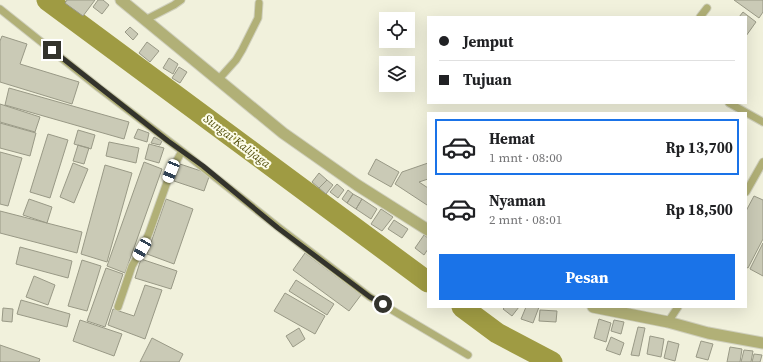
<!DOCTYPE html>
<html lang="id">
<meta charset="utf-8">
<style>
body{margin:0;font-family:"Source Serif 4",serif;background:#f6f6f6;color:#202124;height:100vh;display:flex;flex-direction:column;font-size:15px;white-space:nowrap}
*{box-sizing:border-box;margin:0}
p{font-size:13px;color:#757577}
.icon{flex:none;width:22px;height:22px;fill:none;stroke:currentColor;stroke-width:2;stroke-linecap:round;stroke-linejoin:round}
.map{position:relative;flex:1;overflow:hidden}
.drawer{position:absolute;left:427px;top:112px;width:320px;height:196px;display:flex;flex-direction:column;background:#fff;border-radius:0px;box-shadow:0 4px 16px #0002}
.drawer>*{flex:none}
.guide{position:absolute;left:427px;top:16px;width:320px;height:88px;border-radius:0px;box-shadow:0 4px 16px #0002;display:grid;align-content:center;height:88px;padding:0 12px;background:#fff}
.tools{position:absolute;left:379px;top:12px;display:grid;gap:8px}
.tools a{display:grid;place-items:center;width:36px;height:36px;border-radius:0px;background:#fff;box-shadow:0 4px 16px #0002;font-size:20px}
.end{position:absolute;width:18px;height:18px;margin:-9px;border:5px solid #33332c;background:#fff;box-shadow:0 0 0 2px #fff}
.from{border-radius:50%}
.car{position:absolute;width:12px;height:24px;margin:-12px -6px;border-radius:5px;box-shadow:0 0 3px 1px #0007;background:linear-gradient(#fff 24%,#345 0 40%,#fff 0 76%,#345 0 86%,#fff 0)}
.guide b{display:flex;align-items:center;gap:14px;height:38px;font-size:15px}
.guide b+b{border-top:1px solid #e0e0e0}
.guide i{width:10px;height:10px;background:#202124}
ul{padding:7px 0 0;list-style:none}
li{display:flex;align-items:center;gap:12px;height:56px;margin:0 8px 6px;padding:0 4px;border:2px solid transparent;border-radius:0px}
li div{flex:1}
li b{display:block;font-size:15px}
li em{font-style:normal;font-weight:700}
li.on{border-color:#1a73e8}
li>.icon{width:36px;height:36px;stroke-width:1.5}
.cta{display:flex;gap:8px;margin-top:auto;padding:8px 12px}
.cta a{flex:1;height:46px;border-radius:0px;background:#1a73e8;color:#fff;font-size:16px;font-weight:700;line-height:46px;text-align:center}
.map>svg:first-child{display:block}
</style>
<div class="map">
<svg width="763" height="362" viewBox="0 0 763 362">
<rect width="100%" height="100%" fill="#f1f1dc"/>
<g fill="none" stroke-linecap="round" stroke-linejoin="round">
<path stroke="#9f9b43" stroke-width="21" d="M47 0 428 282
M462 307 497 333 552 362"/>
</g>
<path fill="#cacab6" stroke="#999986" d="M67 0H95L83 16 65 3Z
M98 0H103L109 5 102 14 93 7Z
M734 0H763V12L759 18Z
M743 12 756 22 746 36V17H739Z
M130 27 138 34 133 40 125 32Z
M2 36 27 44 20 64 79 82 72 104 0 82V41Z
M147 42 159 51 150 62 139 53Z
M169 58 178 64 173 74 163 68Z
M179 67 187 72 180 83 172 78Z
M9 88 129 122 124 139 5 105Z
M0 104 40 117 35 132 0 122Z
M0 123 36 133 30 156 0 148Z
M138 129 149 133 147 142 134 138Z
M78 130 95 135 91 149 74 144Z
M48 134 68 140 50 198 30 192Z
M154 137 162 141 160 145 151 143Z
M109 142 139 148 136 163 106 156Z
M149 144 164 148 159 163 145 159Z
M78 145 89 148 84 164 73 161Z
M0 152 22 158 8 206 0 204Z
M376 159 399 172 391 187 368 174Z
M144 162 162 169 125 273 107 266Z
M73 163 88 169 74 203 60 197Z
M428 163V179L419 182 428 188V203L427 205 395 184 402 172Z
M180 164 210 174 204 191 174 181Z
M105 165 132 173 107 262 81 254Z
M319 173 327 180 319 188 312 182Z
M327 180 333 185 326 194 319 188Z
M337 184 344 190 338 198 330 192Z
M348 190 353 194 347 203 342 199Z
M353 194 362 199 356 209 347 203Z
M754 196 763 200V239L748 268 746 267V211Z
M29 199 52 207 47 223 23 215Z
M166 199 193 209 174 264 147 254Z
M362 199 377 209 371 219 356 209Z
M381 209 393 217 382 231 371 224Z
M0 211 82 232 77 253 0 233Z
M394 220 408 229 402 238 388 229Z
M424 235 428 238V249L424 255 415 248Z
M763 243V276L750 269Z
M20 247 72 261 68 278 16 264Z
M305 253 361 295 349 311 293 270Z
M141 259 177 271 171 289 135 278Z
M82 260 101 266 87 311 68 306Z
M106 268 123 274 105 327 87 321Z
M34 276 55 285 48 305 26 297Z
M296 280 334 304 327 315 289 291Z
M145 285 162 290 145 339 108 325 113 309 134 316Z
M285 293 325 316 315 334 274 311Z
M21 300 70 314 67 327 17 314Z
M505 307H519L512 316 503 309Z
M526 307H539L533 323 521 319Z
M3 308 13 309 12 322 2 321Z
M540 310 557 311 556 322 539 321Z
M599 319 611 323 606 342 594 338Z
M80 320 122 334 114 356 73 341Z
M614 320 624 322 621 334 611 331Z
M638 327 645 328 639 356 631 355Z
M299 328 305 339 293 347 286 336Z
M650 336 664 339 661 357 647 354Z
M611 337 624 343 620 355 606 350Z
M152 338 183 354 179 362H140Z
M668 341 679 344 675 361 664 358Z
M701 341 713 344 708 360 696 357Z
M0 345 40 359 39 362H0Z
M730 347 742 349 740 362H727Z
M744 350 753 351 751 362H741Z
M754 354 762 355 760 362H752Z"/>
<g fill="none" stroke-linecap="round" stroke-linejoin="round">
<g stroke="#cfcfbc" stroke-width="9">
<path id="service" d="M0 9 99 88 182 151 171 171 149 233 142 249 132 266 118 307
M700 17 707 8
M145 20 174 5 181 0
M218 80 236 60 242 50 258 18 259 3
M729 103 763 122
M182 151 278 227 370 297 468 355
M746 192 763 162
M668 322 678 307"/>
</g>
<g stroke="#cfcfbc" stroke-width="13">
<path id="minor" d="M121 0 283 133 357 185 428 230
M593 307 668 322 708 333 763 343"/>
</g>
<use href="#service" stroke="#b1b077" stroke-width="7"/>
<use href="#minor" stroke="#b1b077" stroke-width="11"/>
</g>
<g fill="none" stroke-linecap="round" stroke-linejoin="round">
<path stroke="#33332c" stroke-width="5" d="M52 50 168 141 203 166 278 228 370 297 383 304"/>
</g>
<g text-anchor="middle" stroke-width="4" stroke-linejoin="round" paint-order="stroke">
<g font-size="12" font-style="italic" fill="#55520f" stroke="#fefeea">
<text transform="translate(237 141) rotate(37)" y="4">Sungai Kalijaga</text>
</g>
</g>
</svg>
<div class="tools">
<a><svg class="icon" aria-label="locate" viewBox="0 0 24 24"><circle cx="12" cy="12" r="6"/><path d="M12 2v4M12 18v4M2 12h4M18 12h4"/></svg></a>
<a><svg class="icon" aria-label="layers" viewBox="0 0 24 24"><path d="M12 4l9 5-9 5-9-5zM3 14l9 5 9-5"/></svg></a>
</div>
<i class="end from" style="left:383px;top:304px"></i>
<i class="end" style="left:52px;top:50px"></i>
<i class="car" style="left:171px;top:171px;rotate:202deg"></i>
<i class="car" style="left:142px;top:249px;rotate:210deg"></i>
<div class="guide">
<b><i class="from"></i>Jemput</b>
<b><i></i>Tujuan</b>
</div>
<section class="drawer">
<ul>
<li class="on"><svg class="icon" aria-label="car" viewBox="0 0 24 24"><path d="M5 17H2v-5l4-1 3-4h7l3 4 3 1v5h-3M9 17h6M6 11h13"/><circle cx="7" cy="17" r="2"/><circle cx="17" cy="17" r="2"/></svg><div><b>Hemat</b><p>1 mnt · 08:00</p></div><em>Rp 13,700</em></li>
<li><svg class="icon" aria-label="car" viewBox="0 0 24 24"><path d="M5 17H2v-5l4-1 3-4h7l3 4 3 1v5h-3M9 17h6M6 11h13"/><circle cx="7" cy="17" r="2"/><circle cx="17" cy="17" r="2"/></svg><div><b>Nyaman</b><p>2 mnt · 08:01</p></div><em>Rp 18,500</em></li>
</ul>
<div class="cta"><a>Pesan</a></div>
</section>
</div>
